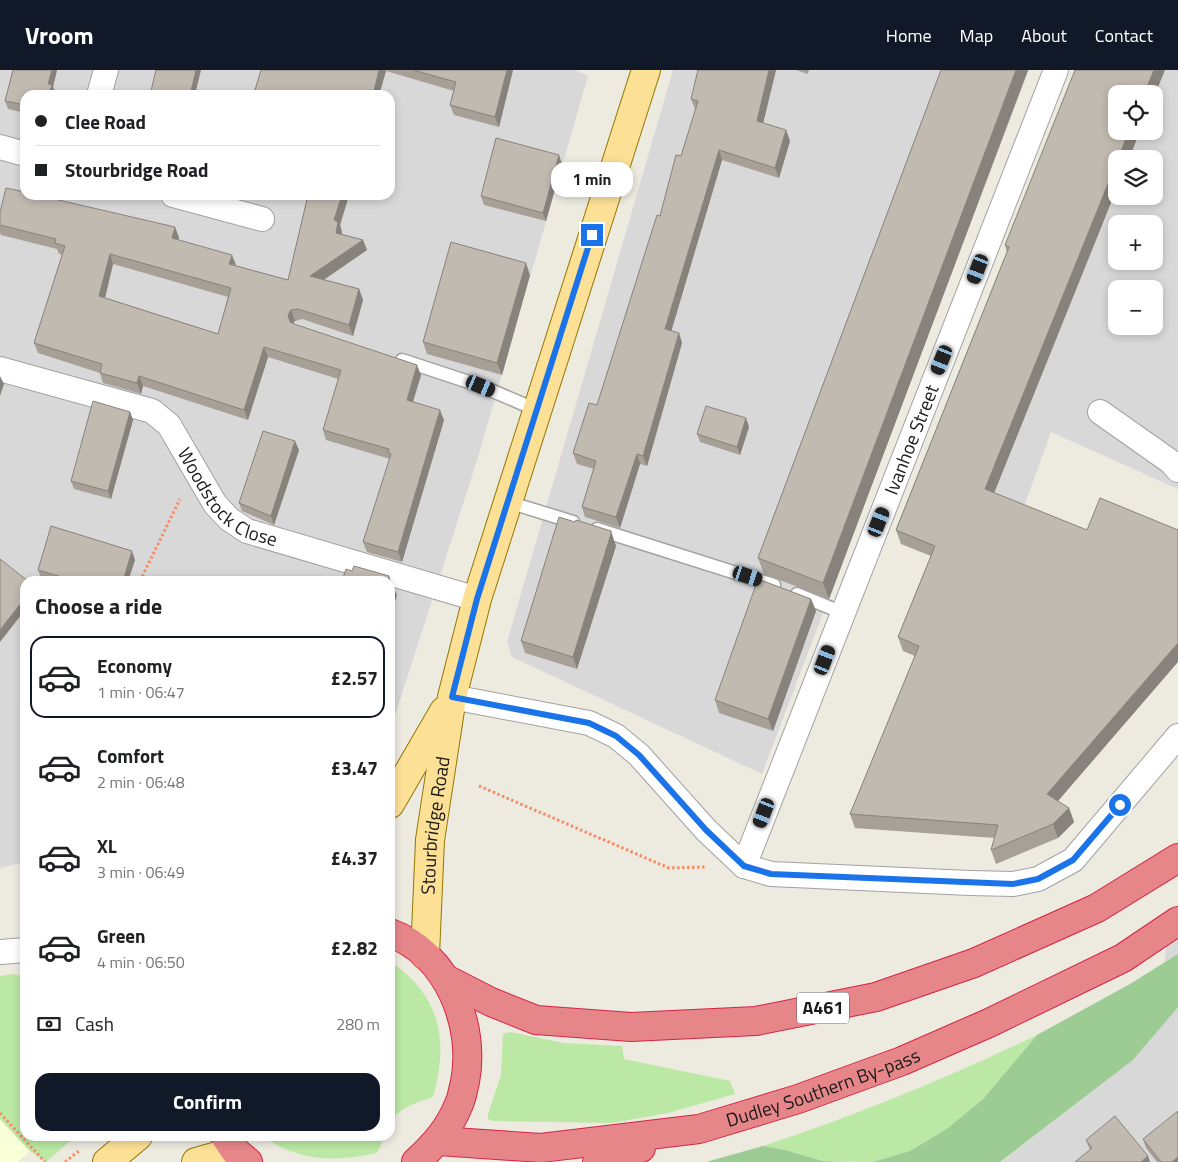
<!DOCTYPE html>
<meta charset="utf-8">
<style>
body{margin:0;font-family:"Titillium Web",sans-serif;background:#f2f2f2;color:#202124;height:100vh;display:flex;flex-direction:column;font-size:19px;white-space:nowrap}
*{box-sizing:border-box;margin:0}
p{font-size:16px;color:#757577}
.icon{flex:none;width:28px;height:28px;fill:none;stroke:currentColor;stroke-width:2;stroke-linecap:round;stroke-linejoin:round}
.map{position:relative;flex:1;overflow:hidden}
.side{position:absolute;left:20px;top:506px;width:375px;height:565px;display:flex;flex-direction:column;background:#fff;border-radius:15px;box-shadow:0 2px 8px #0003}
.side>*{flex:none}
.guide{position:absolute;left:20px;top:20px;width:375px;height:110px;border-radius:15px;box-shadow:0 2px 8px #0003;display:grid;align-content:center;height:110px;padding:0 15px;background:#fff}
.tools{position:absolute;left:1108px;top:15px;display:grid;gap:10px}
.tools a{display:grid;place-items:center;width:55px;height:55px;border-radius:10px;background:#fff;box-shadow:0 2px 8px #0003;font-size:25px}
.end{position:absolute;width:22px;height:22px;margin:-11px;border:6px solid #1a73e8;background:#fff;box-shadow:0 0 0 2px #fff}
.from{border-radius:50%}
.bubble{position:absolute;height:35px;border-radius:15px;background:#fff;box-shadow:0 2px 8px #0003;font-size:16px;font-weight:700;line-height:35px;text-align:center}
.car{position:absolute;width:15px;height:30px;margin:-15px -8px;border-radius:6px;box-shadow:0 0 4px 1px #0007;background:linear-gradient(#222 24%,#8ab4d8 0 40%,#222 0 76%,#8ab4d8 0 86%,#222 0)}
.guide b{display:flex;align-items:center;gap:18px;height:48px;font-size:19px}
.guide b+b{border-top:1px solid #e0e0e0}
.guide i{width:12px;height:12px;background:#202124}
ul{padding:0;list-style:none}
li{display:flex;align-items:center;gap:15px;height:82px;margin:0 10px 8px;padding:0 5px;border:2px solid transparent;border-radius:15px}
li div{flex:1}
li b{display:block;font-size:19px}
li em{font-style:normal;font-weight:700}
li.current{border-color:#111827}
li>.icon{width:45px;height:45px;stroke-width:1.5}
h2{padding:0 15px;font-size:22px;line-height:60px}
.pay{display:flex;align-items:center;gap:12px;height:55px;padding:0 15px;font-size:19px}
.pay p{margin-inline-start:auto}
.primary-button{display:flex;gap:10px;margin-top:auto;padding:10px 15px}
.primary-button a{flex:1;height:58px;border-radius:15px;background:#111827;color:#fff;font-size:20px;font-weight:700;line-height:58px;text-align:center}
header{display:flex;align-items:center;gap:30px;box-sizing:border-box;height:70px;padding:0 25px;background:#111827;color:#fff}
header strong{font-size:24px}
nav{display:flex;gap:28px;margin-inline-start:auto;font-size:18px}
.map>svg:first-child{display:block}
</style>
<header>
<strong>Vroom</strong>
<nav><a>Home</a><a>Map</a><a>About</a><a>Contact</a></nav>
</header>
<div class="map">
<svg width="1178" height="1092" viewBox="0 0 1178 1092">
<rect width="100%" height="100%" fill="#edeae0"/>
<path fill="#d9d8d8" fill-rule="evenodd" d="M0 0H575L588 6 479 384 393 652 390 653V511H25V792L0 798ZM25 25H390V125H25Z
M673 0H1029L762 704 512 587 507 572Z
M1085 0H1178V419L1051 362 1021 445 990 433ZM1116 24H1154V61H1116ZM1116 89H1154V126H1116ZM1116 154H1154V191H1116ZM1116 219H1154V256H1116Z
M1178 857V1092H1001L1133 990 1158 960 1168 858Z"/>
<path fill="#f9ffd7" d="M0 1049 30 1081 18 1092H0Z"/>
<path fill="#bbe8a4" d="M390 891C441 926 449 971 433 1027 416 1033 398 1037 390 1054Z
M13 904 25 907V1066H76L46 1092 30 1081 0 1049V906Z
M510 962 564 973 622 976 624 989 730 1011 735 1024 668 1043 612 1053 492 1051 488 1049V1044L501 1005 503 964Z
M1037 965 984 1028 948 1058 910 1081 873 1092 823 1091 785 1080 763 1076C857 1045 947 1008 1037 965Z
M263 1066H385L377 1083C335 1092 298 1092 263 1066Z"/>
<path fill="#9ccc94" d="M1178 884V937L1133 990 1000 1092H873L910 1081 948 1058 984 1028 1037 965 1130 914Z
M763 1076 785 1080 823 1091 848 1092H706Z"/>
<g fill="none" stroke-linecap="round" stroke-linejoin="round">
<g stroke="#a2a2a2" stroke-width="15">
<path id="lane" d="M402 290 481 316 537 340
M508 432 573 452
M597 459 774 515
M797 524 843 543"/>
</g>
<g stroke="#a2a2a2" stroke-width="26">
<g id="street">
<path d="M99 25 106 0"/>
<path d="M0 77 25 84"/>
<path d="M173 125 262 149"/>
<path id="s1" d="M0 299 152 341 169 355 215 434 229 449 247 461 477 529"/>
<path d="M1100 342 1171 392 1178 400"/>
<path d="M452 627 589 653 616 666 639 685 706 760 744 796 771 804 970 813 1013 814 1038 809 1073 790 1178 666"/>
<path id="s2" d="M744 796 1056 0"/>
<path d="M0 882 25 880"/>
</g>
</g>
<g stroke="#927800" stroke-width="30">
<g id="primary">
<path d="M390 734 444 641"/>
<path id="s3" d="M425 885 430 770 452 627 477 529 646 0"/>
<path d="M107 1092 138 1066"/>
<path d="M196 1092 235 1081"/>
</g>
</g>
<g stroke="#d52344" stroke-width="30">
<g id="highway">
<path d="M390 863C448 884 476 955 465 1012 463 1019 462 1028 459 1034 449 1059 435 1074 416 1092"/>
<path d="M446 909 491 932 536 950 631 957 756 951 876 927 974 893 1097 838 1178 788"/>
<path d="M225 1066 235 1081 248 1092"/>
<path id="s4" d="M439 1071 541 1078 699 1059 798 1029 902 991 989 953 1123 888 1178 851"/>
<path d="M597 1092 641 1078"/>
</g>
</g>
<path stroke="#fa8b64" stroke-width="3" stroke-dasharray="2.5 2.5" stroke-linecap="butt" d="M140 511 180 429
M479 716 669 798 706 797
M0 1043 45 1092
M65 1092 80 1080"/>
<use href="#lane" stroke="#fff" stroke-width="12"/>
<use href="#street" stroke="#fff" stroke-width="24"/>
<use href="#primary" stroke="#fce096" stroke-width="28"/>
<use href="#highway" stroke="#e68689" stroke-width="28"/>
</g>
<path fill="#a6a097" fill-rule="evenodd" d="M13 0H57L53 17 55 23 54 25H25V43L8 39 5 31Z
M261 0H513L499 57 454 45 450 35 454 21 386 1 379 25H257L255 20Z
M698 0H776L763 53 786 60 790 71 779 108 722 90 671 261 679 263 682 273 647 396 640 394 620 458 585 447 582 437 594 399 577 394 573 383 597 335 660 146 681 86 696 40 695 39 691 29Z
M796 0H809L808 4Z
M941 0H1028L829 529 764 504 758 488Z
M1116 61H1140L994 423 1058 732 1069 738 1074 752 1058 768 996 794 991 780 995 768 855 758 850 744 915 586 903 581 898 567 931 486 901 474 896 460 1007 182 1005 175Z
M562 94 546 151 484 135 481 126Z
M308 125H349L340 155 342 162V164L363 170 367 180 324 210 359 219 363 230 353 266 302 249 295 251 293 254 421 305 413 332 444 350 402 492 367 482 363 472 390 389 326 370 323 360 338 309 268 287 248 350 143 316 141 324 103 313 100 303 38 283 34 273 63 185 59 184 57 179 1 165 0 163V142L179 167 178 170 236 196 288 210ZM113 194 228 227 218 264 105 228Z
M530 205 502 305 427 284 423 272Z
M130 342 133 350 111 429 74 419 71 411Z
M746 348 749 357 740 385 700 372 697 364Z
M299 380 274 455 242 441 239 433Z
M575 452 615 473 616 476 577 599 525 583 521 571Z
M135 490 128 511H50L41 508 38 500Z
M811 529 816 541 773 661 719 643 715 630Z
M1143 1069 1178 1092H1157L1146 1078Z
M1086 1070 1148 1086 1150 1092H1075L1090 1080Z"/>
<path fill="#87827b" d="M52 0H57L53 17 55 23 54 25H49L48 14Z
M196 0H201L195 25H190Z
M379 0H385L386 1 379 25H373Z
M507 0H513L499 57 495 47Z
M769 0H776L761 62 757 51Z
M1016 0H1028L829 529 823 513Z
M1154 0H1165L1154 27V24H1144Z
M786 60 790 71 779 108 775 98Z
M1129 61H1140L1129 89H1118Z
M719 80 722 90 669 269 665 259Z
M559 85 562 94 546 151 543 143Z
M1116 94V120L990 433 985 419Z
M342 125H349L340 155 342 162 339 173 336 163 334 150Z
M175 157 179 167 176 178 172 168Z
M363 170 367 180 314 216 310 206Z
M110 184 113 194 103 236 99 226Z
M232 185 236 195 229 194Z
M526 193 530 205 502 305 497 293Z
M359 219 363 230 353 266 349 255Z
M291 240 295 251 292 255 290 252 288 245Z
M679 263 682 273 647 396 643 386Z
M264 277 268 287 248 350 244 340Z
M417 295 421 305 410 341 407 330Z
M0 306 4 314 0 326Z
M139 306 143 316 141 324 137 313Z
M440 340 444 350 402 492 398 482Z
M130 342 133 350 111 429 108 421Z
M746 348 749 357 740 385 737 377Z
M295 371 299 380 274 455 271 446Z
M637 384 640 394 620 458 616 447Z
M611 461 616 476 577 599 573 587Z
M132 481 135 490 128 511H123Z
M389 506 392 514V513L397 525 390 548V511H387Z
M25 528V540L0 572V560Z
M811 529 816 541 773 661 768 649Z
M1178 573V592L1052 738 1047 724Z
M1069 738 1074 752 1058 768 1053 754Z
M1148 1086 1150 1092H1141Z
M1178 1087V1092H1172Z"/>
<path fill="#c1bab0" stroke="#87827b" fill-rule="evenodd" d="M13 0H52L48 14 52 15 49 25H25V35L5 31Z
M156 0H196L190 25H150Z
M261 0H379L373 25H274L255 20Z
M413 0H507L495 47 450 35 456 12Z
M698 0H769L757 51 786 60 775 98 719 80 665 259 679 263 643 386 637 384 616 447 582 437 596 391 573 383 589 333 597 335 657 145 660 146 676 85 681 86 698 31 691 29Z
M941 0H1016L823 513 758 488Z
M1075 0H1154L1144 24H1116V61H1129L1118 89H1116V94L985 419 1087 460 1100 428 1178 460V573L1047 724 1069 738 1053 754 991 780 998 755 850 744 919 576 898 567 935 476 896 460 1009 177 1005 175Z
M496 68 559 85 543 143 481 126Z
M6 118 25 122V125H37L175 157 172 168 232 185 229 194 288 210 308 125H342L334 150 338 152 336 163 363 170 310 206 359 219 349 255 298 239 291 240 288 245 290 252 294 254 417 295 407 330 440 340 398 482 363 472 391 384 388 383 389 379 323 360 341 300 264 277 244 340 139 306 137 313 100 303 102 294 34 273 65 176 55 173 56 169 0 155V142ZM110 184 231 218 218 264 99 226Z
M451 172 526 193 497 293 423 272Z
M93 331 130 342 108 421 71 411Z
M706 336 746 348 737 377 697 364Z
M263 361 295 371 271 446 239 433Z
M559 447 575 452 576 450 611 461V464L573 587 521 571Z
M51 456 132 481 123 511H75L38 500Z
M0 489 28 511H25V528L0 560Z
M354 496 389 506 387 511H342L346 499 352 501Z
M758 509 811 529 768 649 715 630Z
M390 512 392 513 390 521Z
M1178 1041V1087L1172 1092H1161L1143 1069Z
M1115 1046 1148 1086 1141 1092H1075L1092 1078 1086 1070Z"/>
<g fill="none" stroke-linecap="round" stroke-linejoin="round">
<path stroke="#1a73e8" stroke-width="6" d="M592 165 477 529 452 627 589 653 616 666 639 685 706 760 744 796 771 804 1013 814 1038 809 1073 790 1120 735"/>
</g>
<g text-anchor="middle" stroke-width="4" stroke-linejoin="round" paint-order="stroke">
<rect fill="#fff" stroke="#5f5f5f" stroke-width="1" x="797" y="922.5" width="52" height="31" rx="4"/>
<g font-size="18" font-weight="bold" fill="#1b1b1b">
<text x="823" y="944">A461</text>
</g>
<g font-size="19" fill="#1b1b1b" stroke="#fff">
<text dy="7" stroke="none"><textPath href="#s2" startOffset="458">Ivanhoe Street</textPath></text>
<text dy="7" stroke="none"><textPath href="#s1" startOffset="276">Woodstock Close</textPath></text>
<text dy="7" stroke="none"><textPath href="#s3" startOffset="130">Stourbridge Road</textPath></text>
<text dy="7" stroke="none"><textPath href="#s4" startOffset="392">Dudley Southern By-pass</textPath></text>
</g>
</g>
</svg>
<div class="tools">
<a><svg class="icon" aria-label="locate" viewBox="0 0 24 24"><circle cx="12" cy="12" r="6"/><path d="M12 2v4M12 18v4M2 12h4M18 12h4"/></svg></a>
<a><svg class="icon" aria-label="layers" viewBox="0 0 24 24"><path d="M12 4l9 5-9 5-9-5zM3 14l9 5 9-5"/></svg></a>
<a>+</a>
<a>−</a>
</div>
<i class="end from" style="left:1120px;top:735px"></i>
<i class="end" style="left:592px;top:165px"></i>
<div class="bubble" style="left:551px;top:92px;width:82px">1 min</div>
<i class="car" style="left:978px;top:199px;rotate:201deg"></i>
<i class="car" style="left:942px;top:290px;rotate:202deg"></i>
<i class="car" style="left:481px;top:316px;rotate:113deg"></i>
<i class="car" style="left:879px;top:452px;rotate:22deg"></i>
<i class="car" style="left:748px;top:506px;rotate:108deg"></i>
<i class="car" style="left:825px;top:590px;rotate:21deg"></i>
<i class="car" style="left:764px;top:743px;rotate:201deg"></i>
<div class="guide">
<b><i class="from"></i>Clee Road</b>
<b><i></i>Stourbridge Road</b>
</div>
<section class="side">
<h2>Choose a ride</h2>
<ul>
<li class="current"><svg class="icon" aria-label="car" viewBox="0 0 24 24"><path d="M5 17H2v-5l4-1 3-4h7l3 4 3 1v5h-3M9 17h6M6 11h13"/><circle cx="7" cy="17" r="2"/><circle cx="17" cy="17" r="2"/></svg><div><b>Economy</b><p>1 min · 06:47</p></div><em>£2.57</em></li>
<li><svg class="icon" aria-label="car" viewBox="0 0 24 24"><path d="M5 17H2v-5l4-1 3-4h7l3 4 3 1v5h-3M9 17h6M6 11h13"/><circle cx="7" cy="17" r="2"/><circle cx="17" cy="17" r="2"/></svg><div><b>Comfort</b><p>2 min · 06:48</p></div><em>£3.47</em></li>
<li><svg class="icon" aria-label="car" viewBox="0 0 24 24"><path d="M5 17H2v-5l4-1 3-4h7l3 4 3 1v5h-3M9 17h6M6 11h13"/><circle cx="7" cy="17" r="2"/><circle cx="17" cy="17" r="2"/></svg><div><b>XL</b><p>3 min · 06:49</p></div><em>£4.37</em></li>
<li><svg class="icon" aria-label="car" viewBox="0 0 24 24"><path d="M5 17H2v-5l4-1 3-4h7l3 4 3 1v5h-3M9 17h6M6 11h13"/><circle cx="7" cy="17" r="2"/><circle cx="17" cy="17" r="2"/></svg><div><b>Green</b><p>4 min · 06:50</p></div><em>£2.82</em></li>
</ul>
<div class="pay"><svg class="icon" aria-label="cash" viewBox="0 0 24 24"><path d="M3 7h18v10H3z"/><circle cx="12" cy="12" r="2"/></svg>Cash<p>280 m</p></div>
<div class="primary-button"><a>Confirm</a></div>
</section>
</div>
